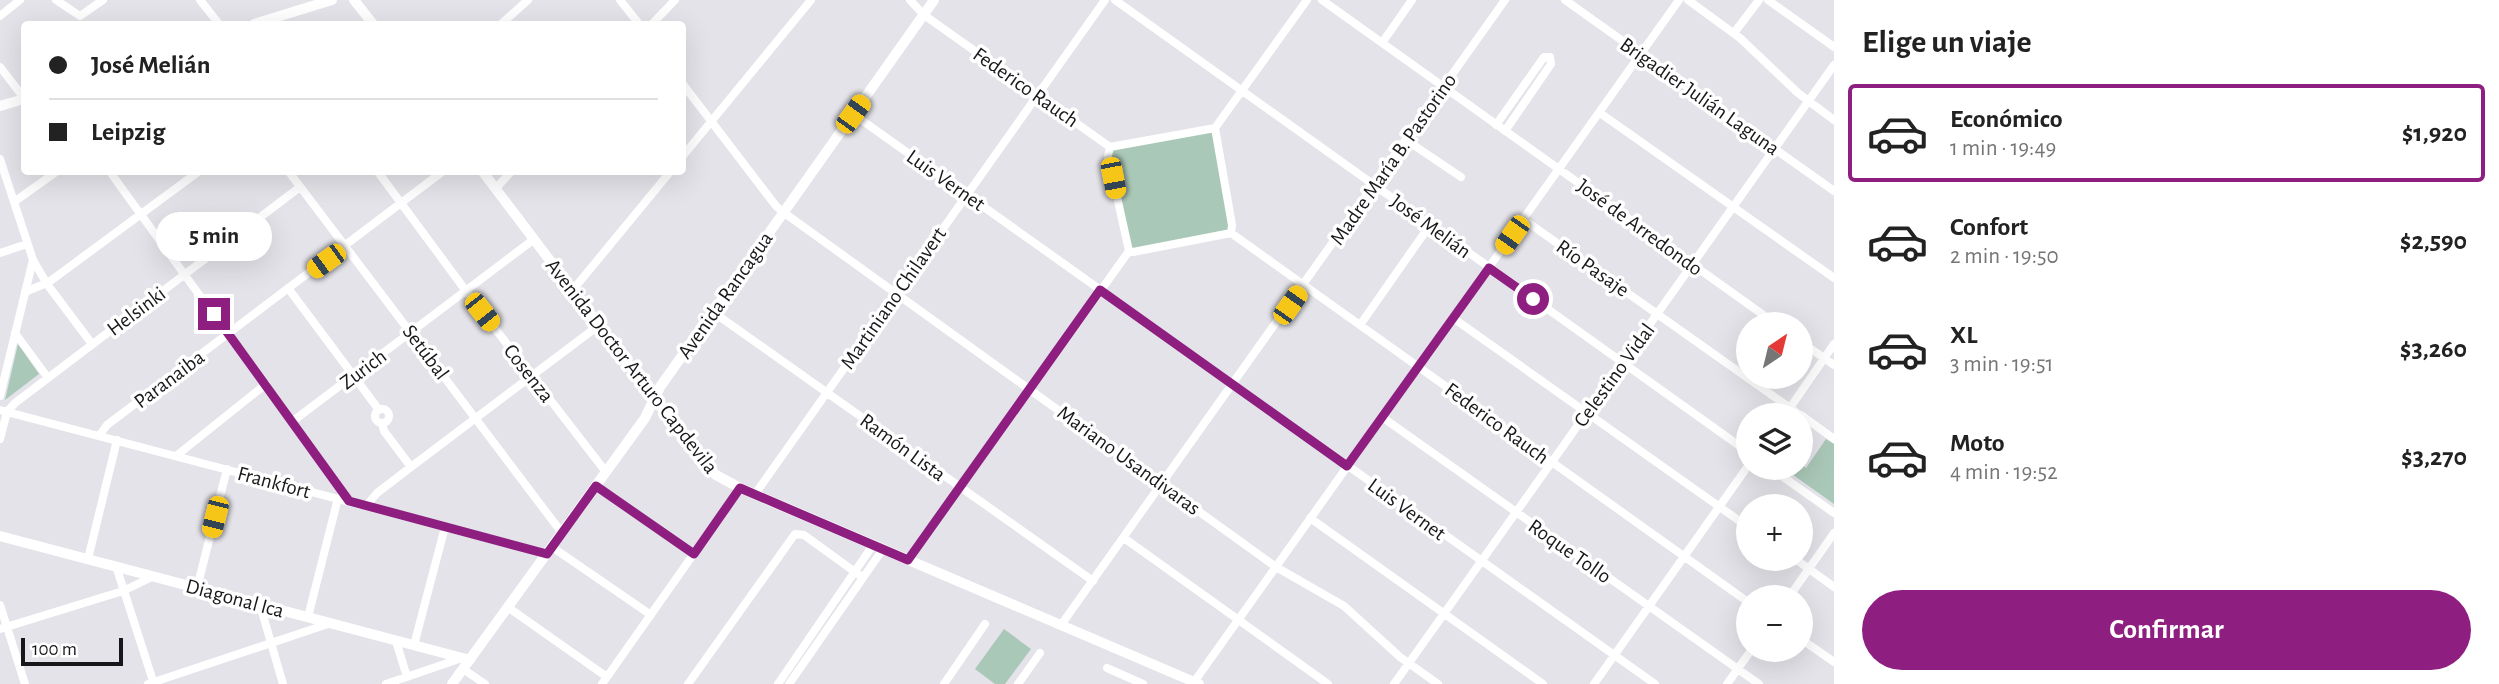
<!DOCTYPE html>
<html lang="es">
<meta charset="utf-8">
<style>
body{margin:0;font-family:"Alegreya Sans",sans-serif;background:#f2f2f2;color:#222;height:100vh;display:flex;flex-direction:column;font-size:26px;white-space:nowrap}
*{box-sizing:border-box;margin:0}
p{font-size:23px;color:#767676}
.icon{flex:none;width:38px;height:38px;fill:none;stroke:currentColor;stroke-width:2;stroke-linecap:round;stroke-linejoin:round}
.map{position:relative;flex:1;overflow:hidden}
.side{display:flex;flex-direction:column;background:#fff;width:665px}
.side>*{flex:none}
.banner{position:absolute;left:21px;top:21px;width:665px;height:154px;border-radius:7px;box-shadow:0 7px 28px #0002;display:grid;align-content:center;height:154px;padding:0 28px;background:#fff}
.needle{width:46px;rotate:35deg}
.tools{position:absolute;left:1736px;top:312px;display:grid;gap:14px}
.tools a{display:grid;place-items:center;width:77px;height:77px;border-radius:50%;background:#fff;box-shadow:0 7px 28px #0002;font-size:35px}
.scale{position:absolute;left:21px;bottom:18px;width:102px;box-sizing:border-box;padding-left:7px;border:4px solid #18181a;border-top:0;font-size:19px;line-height:24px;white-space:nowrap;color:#18181a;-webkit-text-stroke:5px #fff;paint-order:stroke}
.end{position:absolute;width:32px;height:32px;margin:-16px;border:9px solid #8e1f81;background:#fff;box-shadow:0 0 0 4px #fff}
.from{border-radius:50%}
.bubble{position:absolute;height:49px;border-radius:24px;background:#fff;box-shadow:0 7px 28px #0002;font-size:23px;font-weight:700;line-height:49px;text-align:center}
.car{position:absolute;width:21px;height:42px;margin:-21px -10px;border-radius:9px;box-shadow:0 0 5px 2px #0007;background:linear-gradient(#f5c518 24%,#345 0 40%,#f5c518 0 76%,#345 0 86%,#f5c518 0)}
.banner b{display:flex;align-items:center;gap:24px;height:66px;font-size:26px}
.banner b+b{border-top:2px solid #e0e0e0}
.banner i{width:18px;height:18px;background:#222}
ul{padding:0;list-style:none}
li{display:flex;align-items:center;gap:21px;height:98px;margin:0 14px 10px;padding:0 14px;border:4px solid transparent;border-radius:7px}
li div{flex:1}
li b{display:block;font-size:26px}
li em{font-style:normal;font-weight:700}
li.selected{border-color:#8e1f81}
li>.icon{width:63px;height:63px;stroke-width:1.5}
h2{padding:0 28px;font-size:32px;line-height:84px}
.action{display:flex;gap:14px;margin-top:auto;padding:14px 28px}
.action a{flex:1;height:80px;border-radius:42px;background:#8e1f81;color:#fff;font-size:28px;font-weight:700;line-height:80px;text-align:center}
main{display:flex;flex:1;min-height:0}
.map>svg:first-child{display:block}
</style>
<main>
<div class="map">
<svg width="1834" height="684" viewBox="0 0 1834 684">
<rect width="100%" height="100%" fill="#e4e3e9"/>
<path fill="#aac8b8" d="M1215 128 1231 233 1133 252 1126 246 1110 147Z
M18 344 39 374 5 400Z
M1826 439 1834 444V504L1782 467H1801V464L1806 468Z
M1004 629 1031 649 1005 684H995L975 669Z"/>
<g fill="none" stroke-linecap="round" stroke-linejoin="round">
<path stroke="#fff" stroke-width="8" d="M56 0 80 16 103 0
M200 0 219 24
M620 0 639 24
M910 0 924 15 1110 147
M1115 0 1748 452
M1322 0 1776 324
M1565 0 1834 191
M1688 0 1740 38 1798 93 1834 120
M1768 0 1834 47
M0 16 20 0
M501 24 528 0
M652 24 675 0
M1734 33 1759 0
M1382 43 1412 0
M0 67 24 98
M682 83 776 206 783 212 1276 567 1344 606 1400 657 1438 684
M1600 113 1834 278
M853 114 1655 684
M1496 125 1544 57H1550L1551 64 1505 131
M1215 128 1307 0
M1215 128 1232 225 1231 233
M1406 140 1461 177
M1110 147 1215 128
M1110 147 1108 156 1129 251
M682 157 811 0
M0 159 33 260 47 284 92 344
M110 172 349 501
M289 172 562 533
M378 172 466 291 606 472
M496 188 511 172
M14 202 56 172
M1523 219 1800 415
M1231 233 1748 602
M1129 251 1133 252 1231 233
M0 253 27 244
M288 288 379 410
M572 291 670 172
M25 292 49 282 198 172
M713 312 1093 581
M1453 318 1748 527
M1360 325 1430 225
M15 333 48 378
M1801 342 1834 365
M0 396 33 260
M375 416a7 7 0 1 1 14 0a7 7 0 1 1-14 0Z
M0 410 547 554
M1785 415 1834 344
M1801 415 1834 439
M1382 417 1759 684
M293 421 533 240
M382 423 384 431 411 467
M99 436 107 425 442 172
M0 439 7 412 15 403 300 187
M176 456 266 384
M1769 467 1834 513
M596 486 694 554
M755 494 1105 0
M366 506 377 493 411 467 598 326
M1310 518 1543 684
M1124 538 1328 684
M552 547 651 615
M1794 558 1834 587
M88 559 117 440
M908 560 1129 251
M116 566 154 684
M197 588 227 469
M1789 597 1834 533
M0 605 25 684
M260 605 283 684
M509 608 607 677
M308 617 338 498
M1061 625 1505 0
M0 629 123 591 154 576
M1801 639 1834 662
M396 641 407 677
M414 645 445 527
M1107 668 1143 684
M463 669 485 684
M1194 682 1679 0
M148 684 331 623
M386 684 462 658
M602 684 740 488
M688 684 795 534 804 535 862 577
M778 684 873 545
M789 684 883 549
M944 684 985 624
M1018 684 1040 653
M1394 684 1834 65
M1594 684 1748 466
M1727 684 1752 649"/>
<path stroke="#fff" stroke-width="10" d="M354 0 373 24
M254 24 332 0
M0 106 24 99
M483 172 704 464 716 475 740 488 1199 684
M0 536 470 660
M452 684 645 418 660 387 934 0"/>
</g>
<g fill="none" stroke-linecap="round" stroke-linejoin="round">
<path stroke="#8e1f81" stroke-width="9" d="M214 314 349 501 547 554 596 486 694 554 740 488 908 560 1100 290 1347 466 1489 268 1533 299"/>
</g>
<g text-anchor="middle" stroke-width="7" stroke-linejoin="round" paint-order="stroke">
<g font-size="21" fill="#18181a" stroke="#fff">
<text transform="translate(1026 87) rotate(35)" y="7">Federico Rauch</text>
<text transform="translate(1700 96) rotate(35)" y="7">Brigadier Julián Laguna</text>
<text transform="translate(1393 159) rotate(-55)" y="7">Madre María B. Pastorino</text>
<text transform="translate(946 180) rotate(35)" y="7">Luis Vernet</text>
<text transform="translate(1431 226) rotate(36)" y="7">José Melián</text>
<text transform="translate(1640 227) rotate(36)" y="7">José de Arredondo</text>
<text transform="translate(1593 268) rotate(35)" y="7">Río Pasaje</text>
<text transform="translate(725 295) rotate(-55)" y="7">Avenida Rancagua</text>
<text transform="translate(893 298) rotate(-55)" y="7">Martiniano Chilavert</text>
<text transform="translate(136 311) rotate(-37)" y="7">Helsinki</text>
<text transform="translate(426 352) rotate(53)" y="7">Setúbal</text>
<text transform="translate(632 366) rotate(52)" y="7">Avenida Doctor Arturo Capdevila</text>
<text transform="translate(363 369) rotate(-37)" y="7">Zurich</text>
<text transform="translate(529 373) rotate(52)" y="7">Cosenza</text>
<text transform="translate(1614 375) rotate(-54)" y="7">Celestino Vidal</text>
<text transform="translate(169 379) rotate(-37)" y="7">Paranaiba</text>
<text transform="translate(1497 423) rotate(36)" y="7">Federico Rauch</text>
<text transform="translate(903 447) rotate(36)" y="7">Ramón Lista</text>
<text transform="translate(1129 460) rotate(36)" y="7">Mariano Usandivaras</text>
<text transform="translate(274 482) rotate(15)" y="7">Frankfort</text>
<text transform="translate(1407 509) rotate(36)" y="7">Luis Vernet</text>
<text transform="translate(1570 551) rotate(35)" y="7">Roque Tollo</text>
<text transform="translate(235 598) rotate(15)" y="7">Diagonal Ica</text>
</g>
</g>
</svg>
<div class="tools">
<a><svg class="needle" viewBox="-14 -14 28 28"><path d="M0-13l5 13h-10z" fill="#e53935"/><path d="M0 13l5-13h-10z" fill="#767676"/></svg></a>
<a><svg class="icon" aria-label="layers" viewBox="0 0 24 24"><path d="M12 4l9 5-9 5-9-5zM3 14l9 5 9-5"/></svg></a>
<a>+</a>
<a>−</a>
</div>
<div class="scale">100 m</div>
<i class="end from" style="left:1533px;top:299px"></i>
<i class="end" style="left:214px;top:314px"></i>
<div class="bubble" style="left:156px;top:212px;width:116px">5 min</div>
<i class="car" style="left:853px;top:114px;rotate:36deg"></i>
<i class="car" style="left:1113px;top:178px;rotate:169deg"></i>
<i class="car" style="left:1512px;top:235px;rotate:215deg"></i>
<i class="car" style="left:326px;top:261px;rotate:234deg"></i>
<i class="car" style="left:1290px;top:305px;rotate:35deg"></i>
<i class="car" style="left:482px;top:312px;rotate:142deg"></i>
<i class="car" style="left:215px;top:517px;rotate:194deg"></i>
<div class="banner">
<b><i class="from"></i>José Melián</b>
<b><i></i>Leipzig</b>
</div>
</div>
<section class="side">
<h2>Elige un viaje</h2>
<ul>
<li class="selected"><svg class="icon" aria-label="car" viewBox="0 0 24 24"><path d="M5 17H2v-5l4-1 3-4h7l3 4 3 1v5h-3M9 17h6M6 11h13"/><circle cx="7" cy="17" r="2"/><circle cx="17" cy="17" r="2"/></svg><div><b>Económico</b><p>1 min · 19:49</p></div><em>$1,920</em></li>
<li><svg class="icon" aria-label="car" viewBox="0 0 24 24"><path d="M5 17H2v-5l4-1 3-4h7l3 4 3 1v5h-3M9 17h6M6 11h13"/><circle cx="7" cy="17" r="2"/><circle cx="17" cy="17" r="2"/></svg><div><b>Confort</b><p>2 min · 19:50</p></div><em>$2,590</em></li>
<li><svg class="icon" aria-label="car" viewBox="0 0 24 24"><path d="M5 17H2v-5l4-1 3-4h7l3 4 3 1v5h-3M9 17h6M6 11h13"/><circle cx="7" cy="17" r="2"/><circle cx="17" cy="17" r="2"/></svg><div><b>XL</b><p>3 min · 19:51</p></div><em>$3,260</em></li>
<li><svg class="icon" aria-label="car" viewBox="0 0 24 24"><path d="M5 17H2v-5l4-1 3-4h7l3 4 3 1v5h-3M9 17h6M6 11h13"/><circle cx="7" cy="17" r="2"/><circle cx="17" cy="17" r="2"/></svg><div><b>Moto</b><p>4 min · 19:52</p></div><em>$3,270</em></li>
</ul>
<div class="action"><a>Confirmar</a></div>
</section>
</main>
